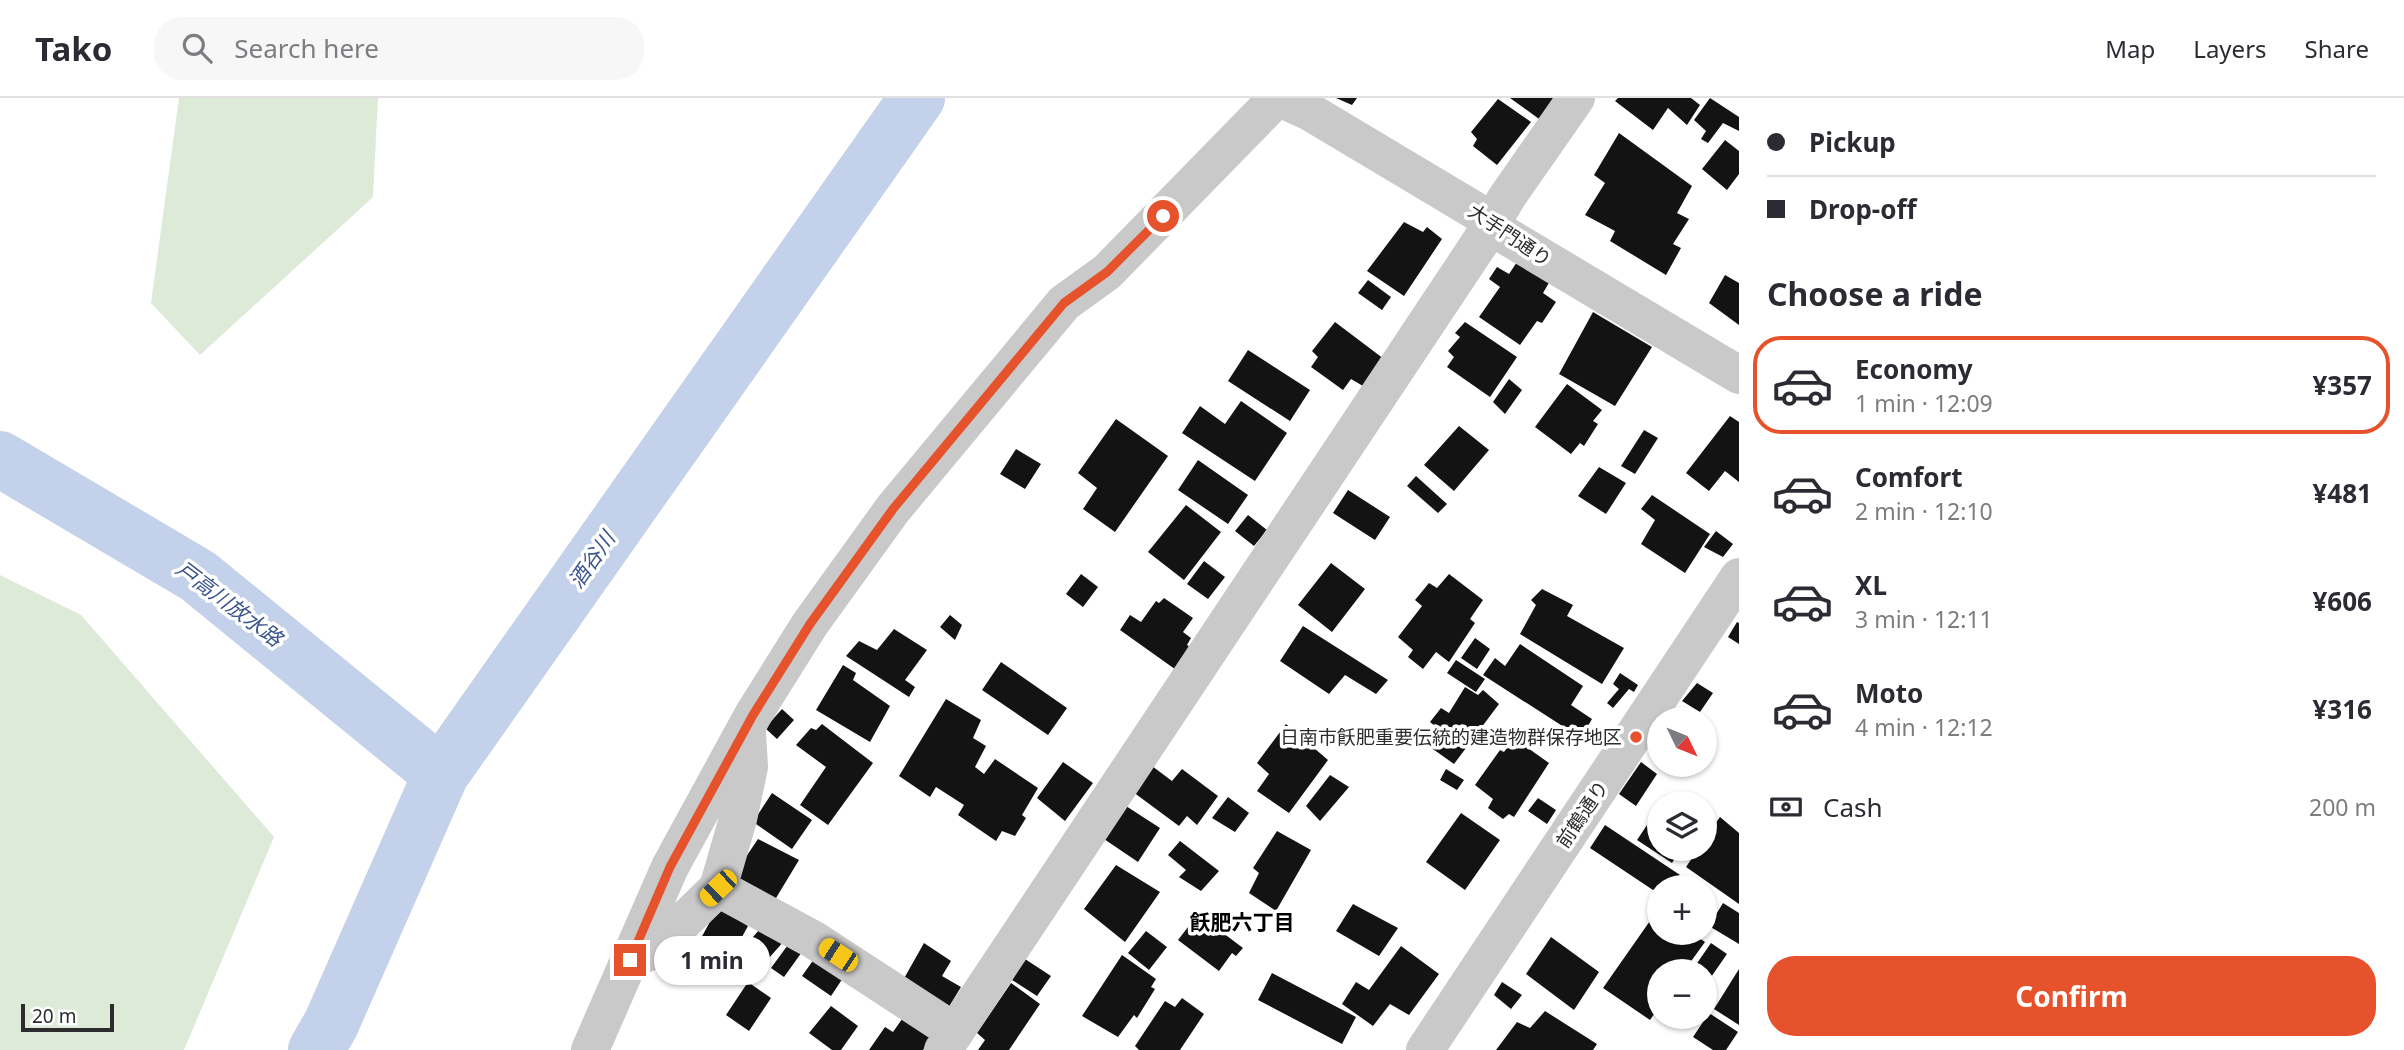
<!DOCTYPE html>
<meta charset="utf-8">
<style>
body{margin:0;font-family:"Noto Sans","Noto Sans JP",sans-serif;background:#f7f7f7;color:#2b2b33;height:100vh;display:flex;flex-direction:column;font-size:26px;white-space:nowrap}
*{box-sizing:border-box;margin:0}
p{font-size:23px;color:#7c7c81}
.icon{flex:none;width:38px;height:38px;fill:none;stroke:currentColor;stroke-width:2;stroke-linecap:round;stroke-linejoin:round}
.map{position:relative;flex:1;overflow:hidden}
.sheet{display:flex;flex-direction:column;background:#fff;width:665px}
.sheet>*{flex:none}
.top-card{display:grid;align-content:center;height:154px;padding:0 28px;background:#fff}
.needle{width:46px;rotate:133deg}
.fabs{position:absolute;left:1647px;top:609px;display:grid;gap:14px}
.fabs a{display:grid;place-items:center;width:70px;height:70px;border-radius:50%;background:#fff;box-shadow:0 2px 5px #0004;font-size:35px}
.scale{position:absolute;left:21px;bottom:18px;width:93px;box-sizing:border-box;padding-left:7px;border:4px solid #2c2c2c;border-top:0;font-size:19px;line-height:24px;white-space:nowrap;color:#2c2c2c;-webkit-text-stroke:5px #fff;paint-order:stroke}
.end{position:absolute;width:32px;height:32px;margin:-16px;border:9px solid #e5522b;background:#fff;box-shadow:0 0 0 4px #fff}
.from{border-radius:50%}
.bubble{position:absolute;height:49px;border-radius:24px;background:#fff;box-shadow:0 2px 5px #0004;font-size:23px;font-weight:700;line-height:49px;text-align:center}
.car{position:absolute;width:21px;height:42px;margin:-21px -10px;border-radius:9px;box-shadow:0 0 5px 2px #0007;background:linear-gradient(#f5c518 24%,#345 0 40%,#f5c518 0 76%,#345 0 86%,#f5c518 0)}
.top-card b{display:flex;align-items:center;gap:24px;height:66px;font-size:26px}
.top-card b+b{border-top:2px solid #e1e1e2}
.top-card i{width:18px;height:18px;background:#2b2b33}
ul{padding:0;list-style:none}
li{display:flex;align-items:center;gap:21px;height:98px;margin:0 14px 10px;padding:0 14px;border:4px solid transparent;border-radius:28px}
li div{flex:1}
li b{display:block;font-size:26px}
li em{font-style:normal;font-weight:700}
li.active{border-color:#e5522b}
li>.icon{width:63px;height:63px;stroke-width:1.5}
h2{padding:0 28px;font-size:32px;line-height:84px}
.pay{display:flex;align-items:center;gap:18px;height:77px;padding:0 28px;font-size:26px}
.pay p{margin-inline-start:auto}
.button{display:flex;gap:14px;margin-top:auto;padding:14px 28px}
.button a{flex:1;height:80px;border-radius:28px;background:#e5522b;color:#fff;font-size:28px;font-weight:700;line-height:80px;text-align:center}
header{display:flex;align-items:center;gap:42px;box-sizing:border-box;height:98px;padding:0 35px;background:#fff;border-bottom:2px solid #e1e1e2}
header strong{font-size:33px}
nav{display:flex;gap:38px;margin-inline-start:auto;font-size:24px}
.search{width:490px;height:63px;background:#f7f7f7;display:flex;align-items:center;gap:18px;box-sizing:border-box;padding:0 24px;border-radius:28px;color:#7c7c81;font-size:26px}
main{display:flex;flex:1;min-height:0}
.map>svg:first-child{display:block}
</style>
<header>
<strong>Tako</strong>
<div class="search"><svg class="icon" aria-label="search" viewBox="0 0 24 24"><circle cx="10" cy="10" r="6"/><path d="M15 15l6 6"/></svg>Search here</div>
<nav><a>Map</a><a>Layers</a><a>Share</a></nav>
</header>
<main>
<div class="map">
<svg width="1739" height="952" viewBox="0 0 1739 952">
<rect width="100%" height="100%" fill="#fff"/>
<path fill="#ddead8" d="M179 0H378L373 99 200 257 151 205Z
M0 477 81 517 274 739 184 952H0Z"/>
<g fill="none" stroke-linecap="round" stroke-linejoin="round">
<path stroke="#c4d1ea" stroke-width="56" d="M0 361 198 478 441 676
M316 952 331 926 441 676 917 0"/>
</g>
<path fill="#131313" d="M1336 0H1357L1352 7Z
M1510 0H1565L1546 26Z
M1618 0H1691L1700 7 1687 27 1668 10 1653 32 1615 3Z
M1710 0 1739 19V33L1723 25 1708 45 1701 41 1706 33 1694 22Z
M1498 1 1531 24 1497 67 1473 48 1477 41 1471 34Z
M1619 35 1692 88 1677 115 1689 121 1673 146 1681 150 1666 177 1610 143 1615 133 1585 117 1605 85 1594 77Z
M1725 42 1739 53V76L1727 92 1702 71Z
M1404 124 1423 134 1427 129 1442 141 1404 198 1367 173Z
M1519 161 1550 183 1543 195 1556 204 1542 225 1537 223 1520 247 1479 219 1500 189 1489 181 1497 169 1509 176Z
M1725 177 1739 185V227L1709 205Z
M1368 182 1391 199 1382 212 1358 195Z
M1593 214 1652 249 1615 308 1559 276Z
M1335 224 1384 261 1363 288 1351 281 1343 292 1311 269 1318 259 1312 253Z
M1465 224 1517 259 1490 299 1447 269 1454 259 1448 253 1460 239 1455 235Z
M1248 252 1310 292 1290 323 1228 283Z
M1509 281 1522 292 1505 316 1493 304Z
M1567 286 1602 312 1593 323 1598 326 1584 348 1580 345 1571 356 1535 329Z
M1241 303 1287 335 1255 383 1182 335 1200 308 1225 326Z
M1730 318 1739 324V384L1725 373 1709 393 1686 375Z
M1116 321 1168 358 1115 434 1083 411 1097 390 1078 375Z
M1459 328 1489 352 1454 393 1424 367Z
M1644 332 1658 340 1635 376 1621 368Z
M1016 351 1041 366 1025 391 1000 376Z
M1198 362 1248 397 1228 426 1178 392Z
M1599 369 1626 385 1606 416 1578 398Z
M1416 378 1447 406 1438 415 1407 388Z
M1348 392 1390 419 1375 442 1333 415Z
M1652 397 1710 436 1685 475 1641 446 1655 422 1641 411Z
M1186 407 1221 434 1184 482 1148 454Z
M1248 417 1267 432 1254 448 1235 433Z
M1716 433 1733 446 1723 459 1704 449Z
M1204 463 1225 479 1208 501 1187 486Z
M1331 465 1365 491 1332 534 1298 507Z
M1081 476 1098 489 1083 509 1066 496Z
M1449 476 1483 502 1470 521 1475 525 1449 564 1436 554 1423 571 1408 559 1413 552 1398 539 1422 508 1415 502 1429 485 1437 490Z
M1542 491 1573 507 1567 518 1624 550 1602 586 1520 536 1536 507 1531 502Z
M1164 500 1193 520 1183 534 1191 540 1187 547 1194 552 1179 574 1120 532 1130 517 1141 524 1156 503 1159 505Z
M950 517 962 527 955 542 940 529Z
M1737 524 1739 525V546L1728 539Z
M1303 528 1388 582 1376 596 1345 577 1329 596 1280 563Z
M894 531 927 552 905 582 915 589 909 599 846 558 859 543 877 552Z
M1475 540 1490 551 1477 571 1461 560Z
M1520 546 1583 588 1571 607 1592 621 1581 640 1483 577 1495 560 1505 568Z
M1456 562 1485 581 1476 594 1447 575Z
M1001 564 1067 610 1048 637 982 592Z
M843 567 856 575 853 582 890 608 870 644 816 612Z
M1620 575 1638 587 1634 594 1629 591 1613 610 1607 605 1619 591 1613 586Z
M1697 585 1713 595 1700 614 1682 603Z
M1465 589 1478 597 1483 592 1499 606 1454 666 1430 649 1441 633 1430 624 1441 610 1449 615Z
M946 601 981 622 973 640 986 648 975 669 984 676 995 661 1038 690 1022 717 1026 720 1015 738 1002 733 996 743 958 717 964 707 936 689 930 699 899 678Z
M782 611 794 622 777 641 765 630Z
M822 626 873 665 828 727 800 707 826 669 796 647 811 630 816 632Z
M1286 626 1328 662 1289 715 1257 693 1269 676 1257 665Z
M1514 640 1549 665 1514 719 1509 716 1503 721 1488 710 1493 701 1475 687 1500 652 1504 654Z
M1063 664 1093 685 1065 723 1037 700Z
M1641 664 1657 676 1636 708 1619 696Z
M1148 665 1172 683 1182 671 1218 698 1197 727 1187 718 1179 728 1129 691Z
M1446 671 1464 682 1457 692 1440 682Z
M1330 677 1349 689 1320 723 1306 708Z
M772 695 812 722 792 751 753 724Z
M1666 697 1678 705H1661Z
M1228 699 1249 715 1235 734 1212 720Z
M1538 700 1556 712 1547 726 1528 713Z
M1126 708 1160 730 1138 764 1104 741Z
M1659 709V751H1681L1672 765 1637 742Z
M1461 715 1500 742 1465 792 1426 764Z
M1720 719 1739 735V806L1686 769 1698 751H1704V741Z
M1605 727 1680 777 1672 789H1659V796L1590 750Z
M1277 733 1311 752 1276 813 1249 795 1259 775 1253 770Z
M758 741 799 762 773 805 731 781Z
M1180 743 1219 773 1201 793 1179 779 1186 772 1168 757Z
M1116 767 1160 794 1125 844 1084 811Z
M1723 805 1739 815V846L1709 828Z
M1353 806 1398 830 1379 858 1336 833Z
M718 809 748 828 716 886 699 878 694 887 683 879 704 845 700 842Z
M1659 810V835H1692L1705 844 1684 873H1659V909L1650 922 1603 890Z
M1198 816 1243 850 1236 858 1232 855 1219 873 1178 842Z
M765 825 785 842 752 879 734 861Z
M1146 833 1167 849 1149 872 1128 855Z
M1551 839 1599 874 1574 912 1526 876Z
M793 840 807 847 784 879 771 870Z
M924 845 951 863 942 878 961 889 947 912 902 884Z
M1711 845 1727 856 1709 882 1704 879V873L1693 871Z
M1401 848 1439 876 1409 917 1390 906 1373 928 1342 906 1356 884 1369 892Z
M819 854 847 874 831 898 802 878Z
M1122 857 1156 881 1151 889 1155 891 1137 920 1134 917 1118 939 1082 918Z
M1025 861 1051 878 1037 898 1012 882Z
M1739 871V927L1714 911Z
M1272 875 1356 919 1342 946 1258 902Z
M748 884 771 900 749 933 726 917Z
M1502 884 1522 897 1511 911 1494 897Z
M1011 885 1040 906 1009 952H978L985 942 977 935Z
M1182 900 1204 916 1180 952H1139L1135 948 1165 903 1175 909Z
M831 908 858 928 841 952H832L809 935Z
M1545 913 1597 946 1593 952H1496L1517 924 1530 930Z
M907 914 935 932 923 952H869L885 929 893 934Z
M1709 915 1738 934 1726 952H1713L1693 939Z"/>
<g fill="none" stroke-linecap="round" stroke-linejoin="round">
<path stroke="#c9c9c9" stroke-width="38" d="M1280 0 1310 14 1479 115 1503 136 1739 277
M718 790 814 842 955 934
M630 862 654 852 718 790 738 721 749 669 747 635
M590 952 670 769 753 617 810 526 893 411 1064 205 1107 174 1277 0
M943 952 1481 143 1507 99 1576 0
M1425 952 1739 479"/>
</g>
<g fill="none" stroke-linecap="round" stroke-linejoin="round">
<path stroke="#e5522b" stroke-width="9" d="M630 862 670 769 753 617 810 526 893 411 1064 205 1107 174 1163 118"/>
</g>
<circle fill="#e5522b" stroke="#fff" stroke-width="2.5" cx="1636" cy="639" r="7"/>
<g text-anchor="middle" stroke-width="7" stroke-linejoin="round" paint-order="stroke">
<g font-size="19" fill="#2c2c2c" stroke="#fff">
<text transform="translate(1510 137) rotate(34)" y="7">大手門通り</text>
<text transform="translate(1582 716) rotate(-56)" y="7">前鶴通り</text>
</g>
<g font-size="19" fill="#2c2c2c" stroke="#fff" text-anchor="end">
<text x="1622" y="646">日南市飫肥重要伝統的建造物群保存地区</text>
</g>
<g font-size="21" font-style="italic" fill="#3a568d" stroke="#fff">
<text transform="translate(592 462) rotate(-55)" y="7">酒谷川</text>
<text transform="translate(229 506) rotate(37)" y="7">戸高川放水路</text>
</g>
<g font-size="21" font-weight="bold" fill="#000" stroke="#fff">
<text x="1242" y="832">飫肥六丁目</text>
</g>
</g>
</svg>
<div class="fabs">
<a><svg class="needle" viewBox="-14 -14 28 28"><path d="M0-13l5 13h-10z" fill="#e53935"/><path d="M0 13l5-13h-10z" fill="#7c7c81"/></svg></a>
<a><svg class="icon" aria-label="layers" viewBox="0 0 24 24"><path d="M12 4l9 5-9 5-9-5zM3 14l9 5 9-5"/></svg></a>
<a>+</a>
<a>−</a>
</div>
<div class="scale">20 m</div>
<i class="end from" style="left:1163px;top:118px"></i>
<i class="end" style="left:630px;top:862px"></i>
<div class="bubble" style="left:654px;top:838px;width:116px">1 min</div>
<i class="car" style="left:718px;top:790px;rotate:226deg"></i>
<i class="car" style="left:838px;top:857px;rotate:303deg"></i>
</div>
<section class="sheet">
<div class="top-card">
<b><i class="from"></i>Pickup</b>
<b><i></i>Drop-off</b>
</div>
<h2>Choose a ride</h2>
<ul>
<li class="active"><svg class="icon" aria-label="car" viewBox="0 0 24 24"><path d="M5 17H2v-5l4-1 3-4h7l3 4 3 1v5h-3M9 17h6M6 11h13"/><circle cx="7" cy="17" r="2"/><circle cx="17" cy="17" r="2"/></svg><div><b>Economy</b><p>1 min · 12:09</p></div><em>¥357</em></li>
<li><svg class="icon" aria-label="car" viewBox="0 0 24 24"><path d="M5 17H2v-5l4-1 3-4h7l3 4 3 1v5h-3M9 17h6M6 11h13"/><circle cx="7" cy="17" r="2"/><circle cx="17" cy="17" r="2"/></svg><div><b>Comfort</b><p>2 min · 12:10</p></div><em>¥481</em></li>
<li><svg class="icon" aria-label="car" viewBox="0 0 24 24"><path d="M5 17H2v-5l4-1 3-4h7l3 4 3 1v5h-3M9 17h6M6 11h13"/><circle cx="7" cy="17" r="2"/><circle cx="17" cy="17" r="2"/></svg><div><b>XL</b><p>3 min · 12:11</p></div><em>¥606</em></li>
<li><svg class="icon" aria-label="car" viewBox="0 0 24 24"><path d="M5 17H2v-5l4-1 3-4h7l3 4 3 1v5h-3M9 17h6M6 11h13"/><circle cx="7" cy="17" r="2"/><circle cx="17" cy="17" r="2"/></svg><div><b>Moto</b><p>4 min · 12:12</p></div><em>¥316</em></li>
</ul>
<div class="pay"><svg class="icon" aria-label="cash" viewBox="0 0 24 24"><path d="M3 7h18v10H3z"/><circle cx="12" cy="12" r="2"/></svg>Cash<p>200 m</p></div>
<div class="button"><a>Confirm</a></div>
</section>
</main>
